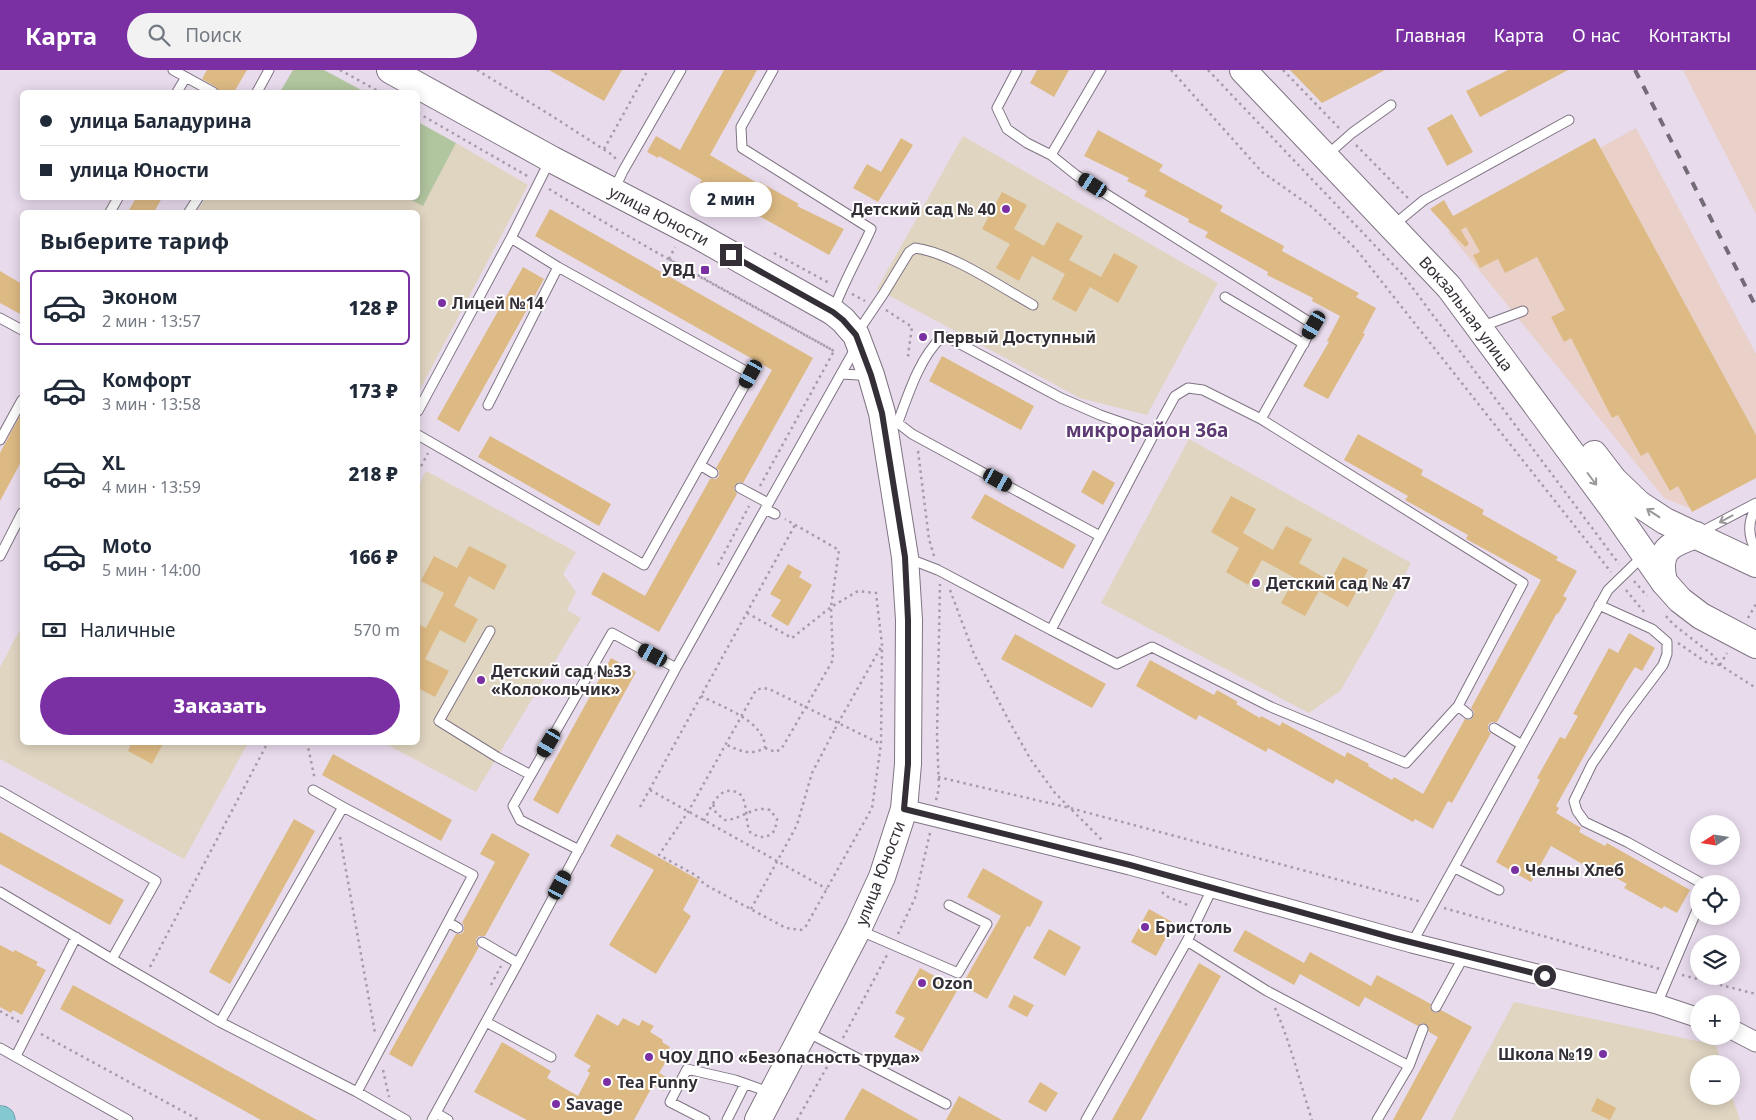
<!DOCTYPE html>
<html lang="ru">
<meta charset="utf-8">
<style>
body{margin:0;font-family:"Noto Sans",sans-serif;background:#f2f2f3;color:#1f2937;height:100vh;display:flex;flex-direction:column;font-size:19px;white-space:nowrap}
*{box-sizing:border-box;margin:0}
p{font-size:16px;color:#747a83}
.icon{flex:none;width:28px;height:28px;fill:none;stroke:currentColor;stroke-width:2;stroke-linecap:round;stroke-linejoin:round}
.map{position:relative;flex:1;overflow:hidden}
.sheet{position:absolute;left:20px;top:140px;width:400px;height:535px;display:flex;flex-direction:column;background:#fff;border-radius:8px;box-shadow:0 2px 12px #0003}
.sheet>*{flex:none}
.banner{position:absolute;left:20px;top:20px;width:400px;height:110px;border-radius:8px;box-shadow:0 2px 12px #0003;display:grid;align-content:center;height:110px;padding:0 20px;background:#fff}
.needle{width:32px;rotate:258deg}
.controls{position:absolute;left:1690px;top:745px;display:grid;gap:10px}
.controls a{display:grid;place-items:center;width:50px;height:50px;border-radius:50%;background:#fff;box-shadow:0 2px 12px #0003;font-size:25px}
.end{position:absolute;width:22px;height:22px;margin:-11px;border:6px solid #342f36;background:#fff;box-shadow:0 0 0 2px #fff}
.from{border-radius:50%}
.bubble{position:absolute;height:35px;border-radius:18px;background:#fff;box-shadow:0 2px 12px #0003;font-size:16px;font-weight:800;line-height:35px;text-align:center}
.car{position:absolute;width:15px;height:30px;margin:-15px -8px;border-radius:6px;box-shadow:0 0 4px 1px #0007;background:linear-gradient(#222 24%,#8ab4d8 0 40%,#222 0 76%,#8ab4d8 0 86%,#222 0)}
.banner b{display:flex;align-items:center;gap:18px;height:48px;font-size:19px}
.banner b+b{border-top:1px solid #e0e1e3}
.banner i{width:12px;height:12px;background:#1f2937}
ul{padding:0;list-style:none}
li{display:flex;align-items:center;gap:15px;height:75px;margin:0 10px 8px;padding:0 10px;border:2px solid transparent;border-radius:8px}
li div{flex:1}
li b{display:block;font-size:19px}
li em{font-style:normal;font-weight:800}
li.current{border-color:#7a30a3}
li>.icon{width:45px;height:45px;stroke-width:1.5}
h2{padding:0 20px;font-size:22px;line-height:60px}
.pay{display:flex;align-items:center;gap:12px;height:55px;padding:0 20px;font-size:19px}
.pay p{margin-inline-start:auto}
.cta{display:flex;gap:10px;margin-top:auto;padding:10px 20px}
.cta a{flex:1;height:58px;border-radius:30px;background:#7a30a3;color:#fff;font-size:20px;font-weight:800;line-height:58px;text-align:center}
header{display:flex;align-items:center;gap:30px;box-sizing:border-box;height:70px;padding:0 25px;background:#7a30a3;color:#fff}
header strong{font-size:24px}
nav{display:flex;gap:28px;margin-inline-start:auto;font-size:18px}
.search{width:350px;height:45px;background:#f2f2f3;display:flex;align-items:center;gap:12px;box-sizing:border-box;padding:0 18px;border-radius:28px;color:#747a83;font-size:19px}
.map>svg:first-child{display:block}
</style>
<header>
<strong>Карта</strong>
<div class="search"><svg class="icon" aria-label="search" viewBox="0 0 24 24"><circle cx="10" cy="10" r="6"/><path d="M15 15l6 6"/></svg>Поиск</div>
<nav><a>Главная</a><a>Карта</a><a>О нас</a><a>Контакты</a></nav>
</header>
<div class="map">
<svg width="1756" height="1050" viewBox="0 0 1756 1050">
<rect width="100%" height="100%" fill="#e8dbec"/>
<path fill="#e9d0c8" d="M1683 0H1756V144Z
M1636 58 1756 284V406L1706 433 1689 438 1664 428 1448 162Z"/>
<path fill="#e0d5c1" d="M963 66 1218 213 1147 345 1080 328 877 219Z
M456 73 528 115 418 323V142H197L205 128H218L222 129 223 128H407L423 136Z
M1189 369 1411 493 1371 568 1340 621 1309 643 1101 533Z
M426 401 576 482 563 504 576 522 567 540 581 548 476 722 384 673 418 672V417Z
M22 556V672L248 673 184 789 0 689V597Z
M1514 932 1716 975 1722 994H1699V1026H1731V1023L1740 1050H1451Z"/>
<path fill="#b1c59f" d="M293 0H324L365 22H280Z
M418 52 456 73 423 136 407 128H418Z"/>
<path fill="#ddba84" d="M207 0H247L234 22H219L216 17 202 9Z
M549 0H622L604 31Z
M724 0H757L710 85 759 114 760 112 799 134 797 136 844 159 829 185 700 113 702 110 659 86 658 88 647 82 656 66 680 80Z
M1037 0H1069L1054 27 1030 13Z
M1290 0H1385L1322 33Z
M1508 0H1568L1480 47 1466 21Z
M1452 44 1473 82 1447 96 1427 58Z
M1098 60 1163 95 1159 101 1223 136 1220 141 1284 176 1282 181 1359 223 1356 227 1376 238 1363 263 1365 264 1328 329 1303 316 1329 272 1327 271 1340 246 1312 231 1313 228 1267 205 1268 202 1205 167 1208 162 1188 152 1189 149 1144 126 1147 121 1127 111 1129 108 1084 86Z
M901 68 913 75 878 132 853 118 867 94 881 102Z
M1595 68 1756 365V408L1692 442 1678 416 1670 421 1648 382 1641 386 1618 345 1612 348 1571 268 1564 272 1551 247 1565 240 1537 187 1505 203 1498 189 1480 198 1473 185 1480 182 1466 157 1461 160 1469 174 1465 177 1430 139 1444 130 1453 146Z
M1002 122 1027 135 1014 159 1044 176 1057 152 1083 166 1069 190 1101 207 1114 183 1138 196 1118 233 1090 217 1076 242 1052 229 1065 204 1032 186 1019 211 996 198 1010 174 982 159Z
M136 128H162L154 142H128Z
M550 139 813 288 743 413 739 412 735 415 734 419 737 424 659 562 591 524 603 502 645 526 710 409H716L719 406V400L716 398 772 300 535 166Z
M523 197 544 209 459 362 437 349Z
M0 201 22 214V245L0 233Z
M942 286 1034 336 1021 360 929 311Z
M22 342V390L0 431V383Z
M1358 364 1423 400 1421 405 1484 440 1482 444 1558 487 1556 490 1577 501 1563 526 1567 528 1558 544 1557 543 1497 652H1491L1488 655V661L1491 663 1452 733 1448 731 1433 759 1415 749 1413 752 1336 709 1333 714 1268 678 1266 682 1199 645 1196 650 1136 616 1150 590 1214 625 1217 620 1238 632 1236 634 1260 648 1261 646 1280 656 1282 652 1345 687 1347 682 1369 694 1368 696 1392 710 1394 707 1423 724 1465 649 1470 650 1473 647 1474 642 1471 638 1541 510 1466 469 1468 465 1405 430 1408 426 1344 390Z
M490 366 611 434 599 456 478 387Z
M1093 400 1115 413 1103 435 1081 422Z
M985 424 1076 475 1063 499 971 448Z
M1231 426 1256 439 1243 463 1273 480 1286 456 1312 469 1299 493 1330 511 1343 487 1368 500 1348 537 1319 521 1305 546 1281 533 1295 508 1262 490 1248 515 1226 502 1239 478 1211 462Z
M469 476 507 495 494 520 469 506 454 536 478 549 465 573 440 560 425 589 449 601 435 627 418 618V554L426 558 444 523 421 511 434 486 457 498Z
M788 494 802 502 799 507 812 515 788 556 771 546 781 530 770 524Z
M1629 563 1655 578 1642 601 1635 597 1625 613 1556 736 1559 738 1556 743 1581 758 1579 762 1605 776 1607 773 1690 820 1677 843 1664 836 1662 839 1624 818 1627 814 1602 800 1600 804 1551 776 1531 812 1496 792 1540 710 1537 708 1560 667 1565 669 1578 646 1573 644 1609 578 1618 583Z
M1015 564 1106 614 1092 638 1001 589Z
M611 588 636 602 558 744 533 730Z
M132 672H164L152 694 128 681Z
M333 684 452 750 441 771 322 705Z
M294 749 315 761 230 914 209 902Z
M0 762 124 830 110 855 0 794Z
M492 763 530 784 485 866H479L476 869V875L479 877 412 997 389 984 456 864H461L464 861V855L462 853 495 792 480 784Z
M617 764 699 810 683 840 691 846 656 904 609 875 654 800 610 776Z
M983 798 1043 832 1030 857 1027 856 987 929 962 915 1001 846 967 827Z
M1149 839 1174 853 1156 886 1131 872Z
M1049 859 1081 877 1065 906 1033 888Z
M1245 860 1304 893 1310 882 1371 916 1377 905 1431 934 1430 938 1433 942 1437 943 1441 940 1472 957 1421 1050H1393L1438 967 1429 962 1427 955 1422 953 1418 956 1365 927 1359 937 1300 904 1294 915 1233 881Z
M0 875 13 882 15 880 38 892 36 895 46 900 22 945 13 940 11 943 0 937Z
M1199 893 1221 906 1141 1050H1112Z
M920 898 958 919 922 982 894 967 905 948 895 943Z
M73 915 317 1050H261L60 939Z
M1014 925 1034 935 1027 947 1008 937Z
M597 944 618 956 623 948 639 956 642 950 654 956 650 962 663 970 662 972 670 977 666 985 669 987 659 1003 670 1009 664 1021 653 1015 634 1050H527L474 1022 502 972 551 1001 547 1008 578 1026 590 1003 587 1001 591 996 574 986Z
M1040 1012 1058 1023 1046 1042 1028 1032Z
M862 1018 919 1050H844Z
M959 1026 1002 1050H946Z
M1597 1028 1616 1038 1610 1050 1591 1041Z"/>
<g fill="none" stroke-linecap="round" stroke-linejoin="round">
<g stroke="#7f7483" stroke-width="11">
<path id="lane" d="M173 0 213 22
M773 0 741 57 742 78 871 159C859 186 844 211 834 239
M1017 0 997 38 1007 59 1027 73 1051 85 1076 105 1314 255 1261 349
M177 22 186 7
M257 22 269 0
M1335 78 1352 63 1391 35
M1051 85 1101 0
M614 120 623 101 681 0
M110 142 118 128
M189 142 198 128
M1401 149 1424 130 1569 50
M1225 227 1304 274
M0 248 22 260
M1491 253 1523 241
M857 263 884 223 909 182 915 178C952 183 999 216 1033 235
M841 304 859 305 867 309
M488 335 558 197
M418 341 511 168 549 92
M894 350 912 364 1100 466
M898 352C908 325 920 287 941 268H949L1061 328 1100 345 1154 364
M418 365 644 495 751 304 558 197 511 168
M0 370 22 330
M700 395 713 403
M740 418 768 433
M1756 438C1747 452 1748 466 1756 481
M765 439 775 444
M1699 463 1756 433
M0 486 22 443
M907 488 938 500 1051 560 1154 364 1175 326 1188 318 1203 320 1261 349 1523 513 1458 636 1406 693 1271 637 1152 577 1117 594 1051 560
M1599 535 1652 559 1667 572V584L1663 595 1627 643 1592 694 1574 731 1577 741 1585 752 1627 772 1703 814
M490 561 439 651 497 687 531 705
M1458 636 1468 644
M1494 658 1522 675
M313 720 343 737
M0 721 156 811 112 889
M579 780 520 750 513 736 612 563 676 598
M1455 798 1499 820
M0 822 112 889 220 952 357 1022 406 1050
M448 852 458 858
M861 861 958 903 987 854 949 835
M1187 871 1267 921 1409 996 1377 1050
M482 872 518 893
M1412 873 1608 520 1643 486
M1657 934 1699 835
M1436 937 1464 886
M220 952 343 737 473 805 357 1022
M486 952 551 987
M807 962 946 1034
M0 978 128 1050
M16 986 76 867
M1409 996 1423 959
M436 1043 448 1050
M432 1050 518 893 676 598 855 279
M705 1050 670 1032 687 999 735 1010 769 1022
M727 1050 745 1014
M1086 1050 1187 871 1212 819"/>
</g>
<g stroke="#7f7483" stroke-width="21">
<path id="street" d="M904 739 1130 795 1412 873 1657 934 1699 948
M1731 959 1756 972"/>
</g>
<g stroke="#7f7483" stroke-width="28">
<g id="secondary">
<path id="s1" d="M390 0 551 89 695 164 833 242 843 250 856 265 871 305 882 343 905 487 909 550 908 694 904 739 882 807 858 859 758 1050"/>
<path id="s2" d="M1243 0 1449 217 1613 439 1664 512 1680 530 1701 546 1756 575"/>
<path d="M1594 384 1614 410 1639 434 1665 451 1756 494"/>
<path d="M1664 512C1657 480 1668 475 1696 465"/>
</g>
</g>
<g stroke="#337b88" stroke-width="29">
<path id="primary" d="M0 1050H1"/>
</g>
<path stroke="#a69ca9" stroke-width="2.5" stroke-dasharray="2.5 4" stroke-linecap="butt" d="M340 0 380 22
M477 0 552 46 614 86 616 90
M1171 0 1262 102 1312 137 1356 179 1611 502
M1208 0 1403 205 1619 494
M1283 0 1340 59
M418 43 529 107
M1356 75 1408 128
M604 79 648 0
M549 119C642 176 738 228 834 281L669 189
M774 183 831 214
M669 189 675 177
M852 224 865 231
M886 240 912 257 908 285 911 289
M918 381 929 469 934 486
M418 402 428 383
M760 416 834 281
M718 495 749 436
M1634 511 1647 526
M950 520 974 584 1010 653 1031 690 1055 723 1103 771
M1626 520 1644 542
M747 543 792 568 831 537 858 521 876 523 882 575 881 674 872 738 806 856 801 860 786 858 704 814 697 806 659 785 688 742 756 620 763 618 769 619 881 674
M1666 546 1673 554 1714 586 1720 595 1756 618
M1748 548 1756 534
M1678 573 1706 592 1720 595
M1720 595 1727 583
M701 626C722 637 765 651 765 678 750 686 740 681 725 674
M841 648 881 577
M307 672 315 710
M765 678 776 682 782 678 833 590 831 537 839 480 785 449
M938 707 1070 738 1422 832
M650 720 827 819
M936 730 939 718 937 666 940 514
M640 737 795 455
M704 751C710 740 717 718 733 721 737 722 740 723 742 727 748 737 745 752 750 762 760 769 767 769 775 760L777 749 770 740C753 735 741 750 725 750L716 743 713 734
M340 767 375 963
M1162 822 1166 826 1190 836
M1444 838 1660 899
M751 839 797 755 812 703 835 659
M898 864 915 828 930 763
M150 897 268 672
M1682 905 1756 924
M491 915 501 896
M1275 938C1291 974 1300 1013 1312 1050
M0 941 21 953
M41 964 199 1050
M843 968 887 885
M383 1000 389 1027
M797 1050 832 988"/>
<use href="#lane" stroke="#fff" stroke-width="9"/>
<use href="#street" stroke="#fff" stroke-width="19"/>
<use href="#secondary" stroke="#fff" stroke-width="26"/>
<use href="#primary" stroke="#84c8d2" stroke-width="28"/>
<path stroke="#736b76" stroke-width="4" stroke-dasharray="9 9" stroke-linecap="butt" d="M1635 0 1756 237"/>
<path stroke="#a69ca9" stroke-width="2.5" stroke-dasharray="2.5 4" stroke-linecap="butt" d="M835 659 841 648"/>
</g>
<defs><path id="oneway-shaft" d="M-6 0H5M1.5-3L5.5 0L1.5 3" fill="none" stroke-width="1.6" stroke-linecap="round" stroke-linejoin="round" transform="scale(1.25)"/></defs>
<g stroke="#9a979a">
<use href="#oneway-shaft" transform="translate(1592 409) rotate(53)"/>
<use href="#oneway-shaft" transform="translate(1653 443) rotate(-147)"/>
<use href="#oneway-shaft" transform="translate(1726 449) rotate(152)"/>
</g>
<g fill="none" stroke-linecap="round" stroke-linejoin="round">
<path stroke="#342f36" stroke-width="6" d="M731 185 833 242 843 250 856 265 871 305 882 343 905 487 908 550V694L904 739 1130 795 1394 868 1545 906"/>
</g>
<g fill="#7a30a3" stroke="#fff" stroke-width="2">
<circle cx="1006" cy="139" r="5"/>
<rect x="700" y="195" width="10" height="10" rx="2.5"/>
<circle cx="442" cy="233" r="5"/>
<circle cx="923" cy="267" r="5"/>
<circle cx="1256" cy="513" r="5"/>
<circle cx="481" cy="610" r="5"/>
<circle cx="1515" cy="800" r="5"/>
<circle cx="1145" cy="857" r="5"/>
<circle cx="922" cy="913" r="5"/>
<circle cx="1603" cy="984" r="5"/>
<circle cx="649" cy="987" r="5"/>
<circle cx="607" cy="1012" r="5"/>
<circle cx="556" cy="1034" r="5"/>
</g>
<g text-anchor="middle" stroke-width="4" stroke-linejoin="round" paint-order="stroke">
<g font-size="16" font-weight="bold" fill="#342f36" stroke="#fff" text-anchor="start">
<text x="996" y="145" text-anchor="end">Детский сад № 40</text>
<text x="695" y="206" text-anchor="end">УВД</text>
<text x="452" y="239">Лицей №14</text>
<text x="933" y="273">Первый Доступный</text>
<text x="1266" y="519">Детский сад № 47</text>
<text x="491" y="607">Детский сад №33<tspan x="491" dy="18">«Колокольчик»</tspan></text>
<text x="1525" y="806">Челны Хлеб</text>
<text x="1155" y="863">Бристоль</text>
<text x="932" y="919">Ozon</text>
<text x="1593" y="990" text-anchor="end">Школа №19</text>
<text x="659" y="993">ЧОУ ДПО «Безопасность труда»</text>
<text x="617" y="1018">Tea Funny</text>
<text x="566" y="1040">Savage</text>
</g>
<g font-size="16" fill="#342f36" stroke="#fff">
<text dy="6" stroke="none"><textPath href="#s1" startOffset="306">улица Юности</textPath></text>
<text dy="6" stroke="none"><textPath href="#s2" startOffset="331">Вокзальная улица</textPath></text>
<text transform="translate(880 803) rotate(-69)" y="6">улица Юности</text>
</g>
<g font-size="19" font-weight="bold" fill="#5d3a73" stroke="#fff">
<text x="1147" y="367">микрорайон 36а</text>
</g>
</g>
</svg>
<div class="controls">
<a><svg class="needle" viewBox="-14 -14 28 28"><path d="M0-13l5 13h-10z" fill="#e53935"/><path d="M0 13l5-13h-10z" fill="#747a83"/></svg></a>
<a><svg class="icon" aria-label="locate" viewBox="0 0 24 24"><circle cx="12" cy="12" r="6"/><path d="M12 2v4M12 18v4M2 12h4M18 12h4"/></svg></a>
<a><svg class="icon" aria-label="layers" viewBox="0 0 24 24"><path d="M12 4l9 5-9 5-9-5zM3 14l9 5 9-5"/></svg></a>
<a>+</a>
<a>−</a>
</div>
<i class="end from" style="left:1545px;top:906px"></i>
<i class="end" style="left:731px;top:185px"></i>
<div class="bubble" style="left:690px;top:112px;width:82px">2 мин</div>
<i class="car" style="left:1093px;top:115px;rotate:302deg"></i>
<i class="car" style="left:1314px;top:255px;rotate:210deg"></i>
<i class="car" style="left:751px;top:304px;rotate:209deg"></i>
<i class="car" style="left:998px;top:410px;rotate:119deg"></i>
<i class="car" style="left:653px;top:585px;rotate:298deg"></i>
<i class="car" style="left:549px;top:673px;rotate:210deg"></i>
<i class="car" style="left:560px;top:815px;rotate:28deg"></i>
<div class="banner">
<b><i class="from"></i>улица Баладурина</b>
<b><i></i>улица Юности</b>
</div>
<section class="sheet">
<h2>Выберите тариф</h2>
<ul>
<li class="current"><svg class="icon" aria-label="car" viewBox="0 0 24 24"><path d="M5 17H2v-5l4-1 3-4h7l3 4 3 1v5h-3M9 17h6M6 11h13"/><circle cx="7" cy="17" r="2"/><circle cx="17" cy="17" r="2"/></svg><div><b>Эконом</b><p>2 мин · 13:57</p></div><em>128 ₽</em></li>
<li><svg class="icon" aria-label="car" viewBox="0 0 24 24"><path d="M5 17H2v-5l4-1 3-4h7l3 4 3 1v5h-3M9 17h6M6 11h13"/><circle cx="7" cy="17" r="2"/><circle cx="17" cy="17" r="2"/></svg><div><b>Комфорт</b><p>3 мин · 13:58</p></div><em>173 ₽</em></li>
<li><svg class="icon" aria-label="car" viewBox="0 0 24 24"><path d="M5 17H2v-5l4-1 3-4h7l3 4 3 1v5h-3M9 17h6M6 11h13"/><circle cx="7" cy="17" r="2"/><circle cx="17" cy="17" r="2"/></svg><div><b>XL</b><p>4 мин · 13:59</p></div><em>218 ₽</em></li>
<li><svg class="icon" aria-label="car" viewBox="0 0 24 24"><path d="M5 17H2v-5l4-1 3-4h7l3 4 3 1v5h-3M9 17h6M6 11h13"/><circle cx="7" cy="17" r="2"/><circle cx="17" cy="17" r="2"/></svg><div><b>Moto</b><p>5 мин · 14:00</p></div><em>166 ₽</em></li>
</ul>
<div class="pay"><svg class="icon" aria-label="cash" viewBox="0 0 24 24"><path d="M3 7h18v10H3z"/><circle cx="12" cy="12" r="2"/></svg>Наличные<p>570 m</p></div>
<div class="cta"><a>Заказать</a></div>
</section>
</div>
